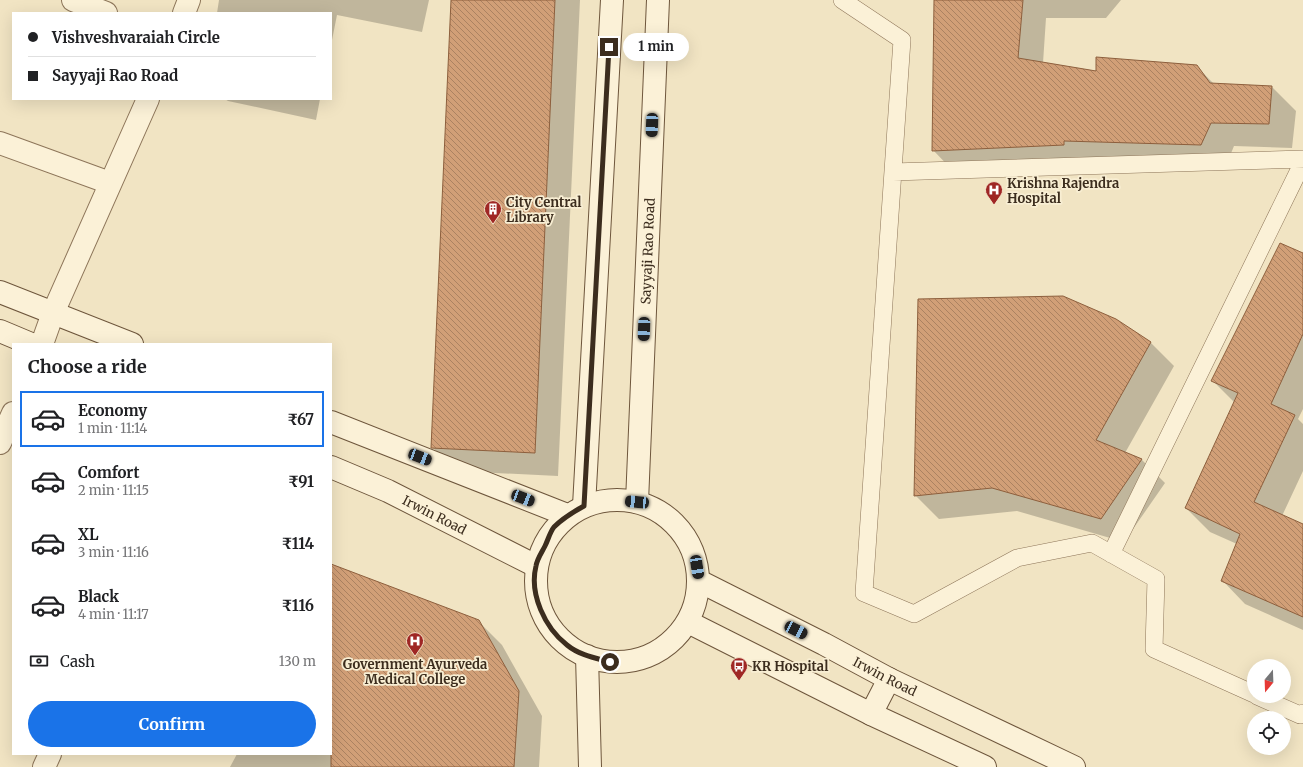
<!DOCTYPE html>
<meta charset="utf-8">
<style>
body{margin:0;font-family:Merriweather,serif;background:#f2f2f2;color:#202124;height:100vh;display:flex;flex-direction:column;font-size:15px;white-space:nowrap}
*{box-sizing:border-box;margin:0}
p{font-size:13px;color:#757577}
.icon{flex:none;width:22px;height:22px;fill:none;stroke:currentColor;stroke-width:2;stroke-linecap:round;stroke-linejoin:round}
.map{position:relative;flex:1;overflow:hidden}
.sheet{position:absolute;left:12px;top:343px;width:320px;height:412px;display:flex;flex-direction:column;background:#fff;border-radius:0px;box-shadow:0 4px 16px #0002}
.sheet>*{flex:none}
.top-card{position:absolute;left:12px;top:12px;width:320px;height:88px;border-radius:0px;box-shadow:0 4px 16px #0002;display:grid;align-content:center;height:88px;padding:0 16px;background:#fff}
.needle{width:26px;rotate:199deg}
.buttons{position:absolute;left:1247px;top:659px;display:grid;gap:8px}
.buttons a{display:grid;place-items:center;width:44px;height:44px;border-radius:50%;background:#fff;box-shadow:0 4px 16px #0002;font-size:20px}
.end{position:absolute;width:18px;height:18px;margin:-9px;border:5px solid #3c2d1e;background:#fff;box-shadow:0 0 0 2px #fff}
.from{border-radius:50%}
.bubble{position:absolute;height:28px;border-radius:14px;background:#fff;box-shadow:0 4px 16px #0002;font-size:13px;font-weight:700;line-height:28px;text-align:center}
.car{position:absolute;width:12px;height:24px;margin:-12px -6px;border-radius:5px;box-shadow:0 0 3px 1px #0007;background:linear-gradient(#222 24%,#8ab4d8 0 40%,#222 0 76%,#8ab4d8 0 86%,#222 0)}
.top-card b{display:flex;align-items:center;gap:14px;height:38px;font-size:15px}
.top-card b+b{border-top:1px solid #e0e0e0}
.top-card i{width:10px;height:10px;background:#202124}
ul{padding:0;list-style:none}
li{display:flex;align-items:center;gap:12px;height:56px;margin:0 8px 6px;padding:0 8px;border:2px solid transparent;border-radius:0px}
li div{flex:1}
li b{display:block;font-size:15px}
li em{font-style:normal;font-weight:700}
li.on{border-color:#1a73e8}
li>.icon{width:36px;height:36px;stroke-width:1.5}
h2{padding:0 16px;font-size:18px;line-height:48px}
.pay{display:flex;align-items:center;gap:10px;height:44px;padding:0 16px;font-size:15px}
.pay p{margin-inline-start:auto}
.cta{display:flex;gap:8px;margin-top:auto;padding:8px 16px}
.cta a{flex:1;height:46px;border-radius:24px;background:#1a73e8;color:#fff;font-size:16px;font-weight:700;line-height:46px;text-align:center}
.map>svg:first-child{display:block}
</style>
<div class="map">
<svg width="1303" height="767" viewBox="0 0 1303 767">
<defs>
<pattern id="building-back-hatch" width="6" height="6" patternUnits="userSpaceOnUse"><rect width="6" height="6" fill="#d19f77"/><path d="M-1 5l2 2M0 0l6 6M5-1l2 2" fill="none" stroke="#ab8261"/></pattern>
</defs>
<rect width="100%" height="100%" fill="#f1e4c3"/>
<path fill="#0003" d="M219 0H429L422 32 337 15 331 45V13H217Z
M452 0H580L558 476 456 471 432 447Z
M935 0H1121L1106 18H1046L1043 63 1097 72 1196 66 1214 84 1272 87 1296 111 1292 148 1234 146 1225 168 956 174 933 150Z
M225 99H320L316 120 228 101Z
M1303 255V409L1298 419 1303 424V471L1282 516 1303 525V630L1245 604 1222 580 1237 544 1210 532 1186 508 1235 403 1212 380Z
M1150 342 1174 366 1125 453 1142 460 1165 483 1124 542 1017 511 939 519 915 495Z
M331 565 478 621 502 645 542 716 539 767H230L237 754H331Z"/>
<path fill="url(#building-back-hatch)" stroke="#8d5f3d" d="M451 0H555L535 453 431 448Z
M934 0H1023L1018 58 1096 71V57L1197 65 1210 83 1272 86 1269 124 1211 123 1201 145 1064 141V145L932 151Z
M1280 243 1303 253V334L1271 404 1295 415 1254 502 1303 524V617L1221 581 1240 534 1185 508 1238 393 1211 381Z
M1063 296 1116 319 1151 342 1096 440 1142 459 1101 519 992 488 914 496 918 299Z
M331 564 479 620 519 691 514 767H331Z"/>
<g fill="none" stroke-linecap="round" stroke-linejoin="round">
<g stroke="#8d7559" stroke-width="18">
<path id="service" d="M842 0 902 40 864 593 914 614 1017 558 1092 543 1156 579 1154 649 1254 694
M893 172 1303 159
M1111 554 1303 162
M1257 696 1300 715 1303 713"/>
</g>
<g stroke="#8d7559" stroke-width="24">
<path id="minor" d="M73 0 106 13
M184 13 189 0
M0 143 110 183
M42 344 53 313 148 99
M0 443 13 413
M44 767 50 754"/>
</g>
<g stroke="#6e563c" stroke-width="24">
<g id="secondary">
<path d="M0 292 132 344"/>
<path d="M0 331 31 344"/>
<path d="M331 422 567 515"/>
<path id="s1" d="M331 467 388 491 536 566"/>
<circle cx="617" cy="581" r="81"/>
<path id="s2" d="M637 502 658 0"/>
<path d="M584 506 612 0"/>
<path id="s3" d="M699 581 824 644 889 679 1074 767"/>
<path d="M688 622 871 714 985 767"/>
<path d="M587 656 590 767"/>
<path d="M871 714 889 679"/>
</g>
</g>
<use href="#service" stroke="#fbf1d7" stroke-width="17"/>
<use href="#minor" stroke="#fbf1d7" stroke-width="22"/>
<use href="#secondary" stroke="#fbf1d7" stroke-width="22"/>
</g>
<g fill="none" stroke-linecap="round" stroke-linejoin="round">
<path stroke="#3c2d1e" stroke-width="5" d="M609 47 584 506C573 512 563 518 554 527 550 532 548 540 545 546 542 552 537 559 536 566 529 594 545 628 567 645 579 655 595 658 610 662"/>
</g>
<defs>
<g id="hospital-pin" transform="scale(0.9)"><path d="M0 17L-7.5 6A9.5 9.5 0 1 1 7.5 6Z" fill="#9f2725" stroke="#f8eed3"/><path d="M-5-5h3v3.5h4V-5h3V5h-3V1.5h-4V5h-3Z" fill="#fff"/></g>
<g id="building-pin" transform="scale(0.9)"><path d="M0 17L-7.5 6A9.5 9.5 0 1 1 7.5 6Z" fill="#9f2725" stroke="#f8eed3"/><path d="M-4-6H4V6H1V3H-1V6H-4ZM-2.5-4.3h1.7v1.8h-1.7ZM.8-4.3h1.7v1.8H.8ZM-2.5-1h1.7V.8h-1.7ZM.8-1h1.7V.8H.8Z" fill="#fff"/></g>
<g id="bus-pin" transform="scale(0.9)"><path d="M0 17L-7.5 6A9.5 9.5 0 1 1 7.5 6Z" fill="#9f2725" stroke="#f8eed3"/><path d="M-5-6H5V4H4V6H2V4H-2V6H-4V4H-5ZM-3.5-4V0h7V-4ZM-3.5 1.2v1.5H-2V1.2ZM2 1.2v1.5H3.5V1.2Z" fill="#fff"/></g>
</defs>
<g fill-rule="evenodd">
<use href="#hospital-pin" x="994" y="190"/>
<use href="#building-pin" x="493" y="209"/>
<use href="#hospital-pin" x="415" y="641"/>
<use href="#bus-pin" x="739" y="666"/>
</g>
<g text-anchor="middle" stroke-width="3.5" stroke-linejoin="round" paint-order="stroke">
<g font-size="13" font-weight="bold" fill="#3c2d1e" stroke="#f8eed3" text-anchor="start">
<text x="1007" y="188">Krishna Rajendra<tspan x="1007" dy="15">Hospital</tspan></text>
<text x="506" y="207">City Central<tspan x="506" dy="15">Library</tspan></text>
<text x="415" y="669" text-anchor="middle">Government Ayurveda<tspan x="415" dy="15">Medical College</tspan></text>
<text x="752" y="671">KR Hospital</text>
</g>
<g font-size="13" fill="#3c2d1e" stroke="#f8eed3">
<text dy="5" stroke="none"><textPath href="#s2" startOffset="251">Sayyaji Rao Road</textPath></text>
<text dy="5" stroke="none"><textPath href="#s1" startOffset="114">Irwin Road</textPath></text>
<text dy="5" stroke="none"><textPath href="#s3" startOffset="209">Irwin Road</textPath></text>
</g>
</g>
</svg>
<div class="buttons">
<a><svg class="needle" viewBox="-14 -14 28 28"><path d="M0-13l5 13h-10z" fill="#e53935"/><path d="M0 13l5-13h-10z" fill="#757577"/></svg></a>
<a><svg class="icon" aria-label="locate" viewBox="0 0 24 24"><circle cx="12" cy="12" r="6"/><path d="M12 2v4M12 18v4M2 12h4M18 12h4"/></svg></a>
</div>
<i class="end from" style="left:610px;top:662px"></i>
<i class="end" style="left:609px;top:47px"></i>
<div class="bubble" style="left:623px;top:33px;width:66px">1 min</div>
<i class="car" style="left:652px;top:125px;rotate:182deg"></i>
<i class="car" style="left:644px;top:329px;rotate:182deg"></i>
<i class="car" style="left:420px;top:457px;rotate:111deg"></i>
<i class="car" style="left:523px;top:498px;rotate:111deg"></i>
<i class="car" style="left:637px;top:502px;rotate:275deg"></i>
<i class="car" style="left:697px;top:567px;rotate:171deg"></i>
<i class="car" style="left:796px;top:630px;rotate:117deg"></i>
<div class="top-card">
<b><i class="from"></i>Vishveshvaraiah Circle</b>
<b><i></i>Sayyaji Rao Road</b>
</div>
<section class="sheet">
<h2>Choose a ride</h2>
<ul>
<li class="on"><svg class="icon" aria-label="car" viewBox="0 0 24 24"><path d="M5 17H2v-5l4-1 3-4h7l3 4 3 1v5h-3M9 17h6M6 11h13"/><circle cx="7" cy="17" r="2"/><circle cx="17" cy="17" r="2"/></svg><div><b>Economy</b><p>1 min · 11:14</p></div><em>₹67</em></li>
<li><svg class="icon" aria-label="car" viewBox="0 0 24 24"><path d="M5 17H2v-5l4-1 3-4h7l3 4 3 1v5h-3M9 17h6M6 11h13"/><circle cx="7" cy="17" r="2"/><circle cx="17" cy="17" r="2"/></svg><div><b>Comfort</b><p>2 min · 11:15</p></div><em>₹91</em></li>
<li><svg class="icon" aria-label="car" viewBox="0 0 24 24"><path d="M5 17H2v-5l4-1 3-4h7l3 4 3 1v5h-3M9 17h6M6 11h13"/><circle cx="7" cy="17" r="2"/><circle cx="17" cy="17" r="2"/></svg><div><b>XL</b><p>3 min · 11:16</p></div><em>₹114</em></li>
<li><svg class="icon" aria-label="car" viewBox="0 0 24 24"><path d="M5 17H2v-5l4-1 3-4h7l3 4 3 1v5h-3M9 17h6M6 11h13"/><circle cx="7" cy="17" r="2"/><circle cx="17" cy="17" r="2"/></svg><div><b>Black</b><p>4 min · 11:17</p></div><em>₹116</em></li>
</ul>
<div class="pay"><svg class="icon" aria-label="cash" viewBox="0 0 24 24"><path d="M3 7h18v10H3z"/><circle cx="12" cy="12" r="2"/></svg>Cash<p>130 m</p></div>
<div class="cta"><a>Confirm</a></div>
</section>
</div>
